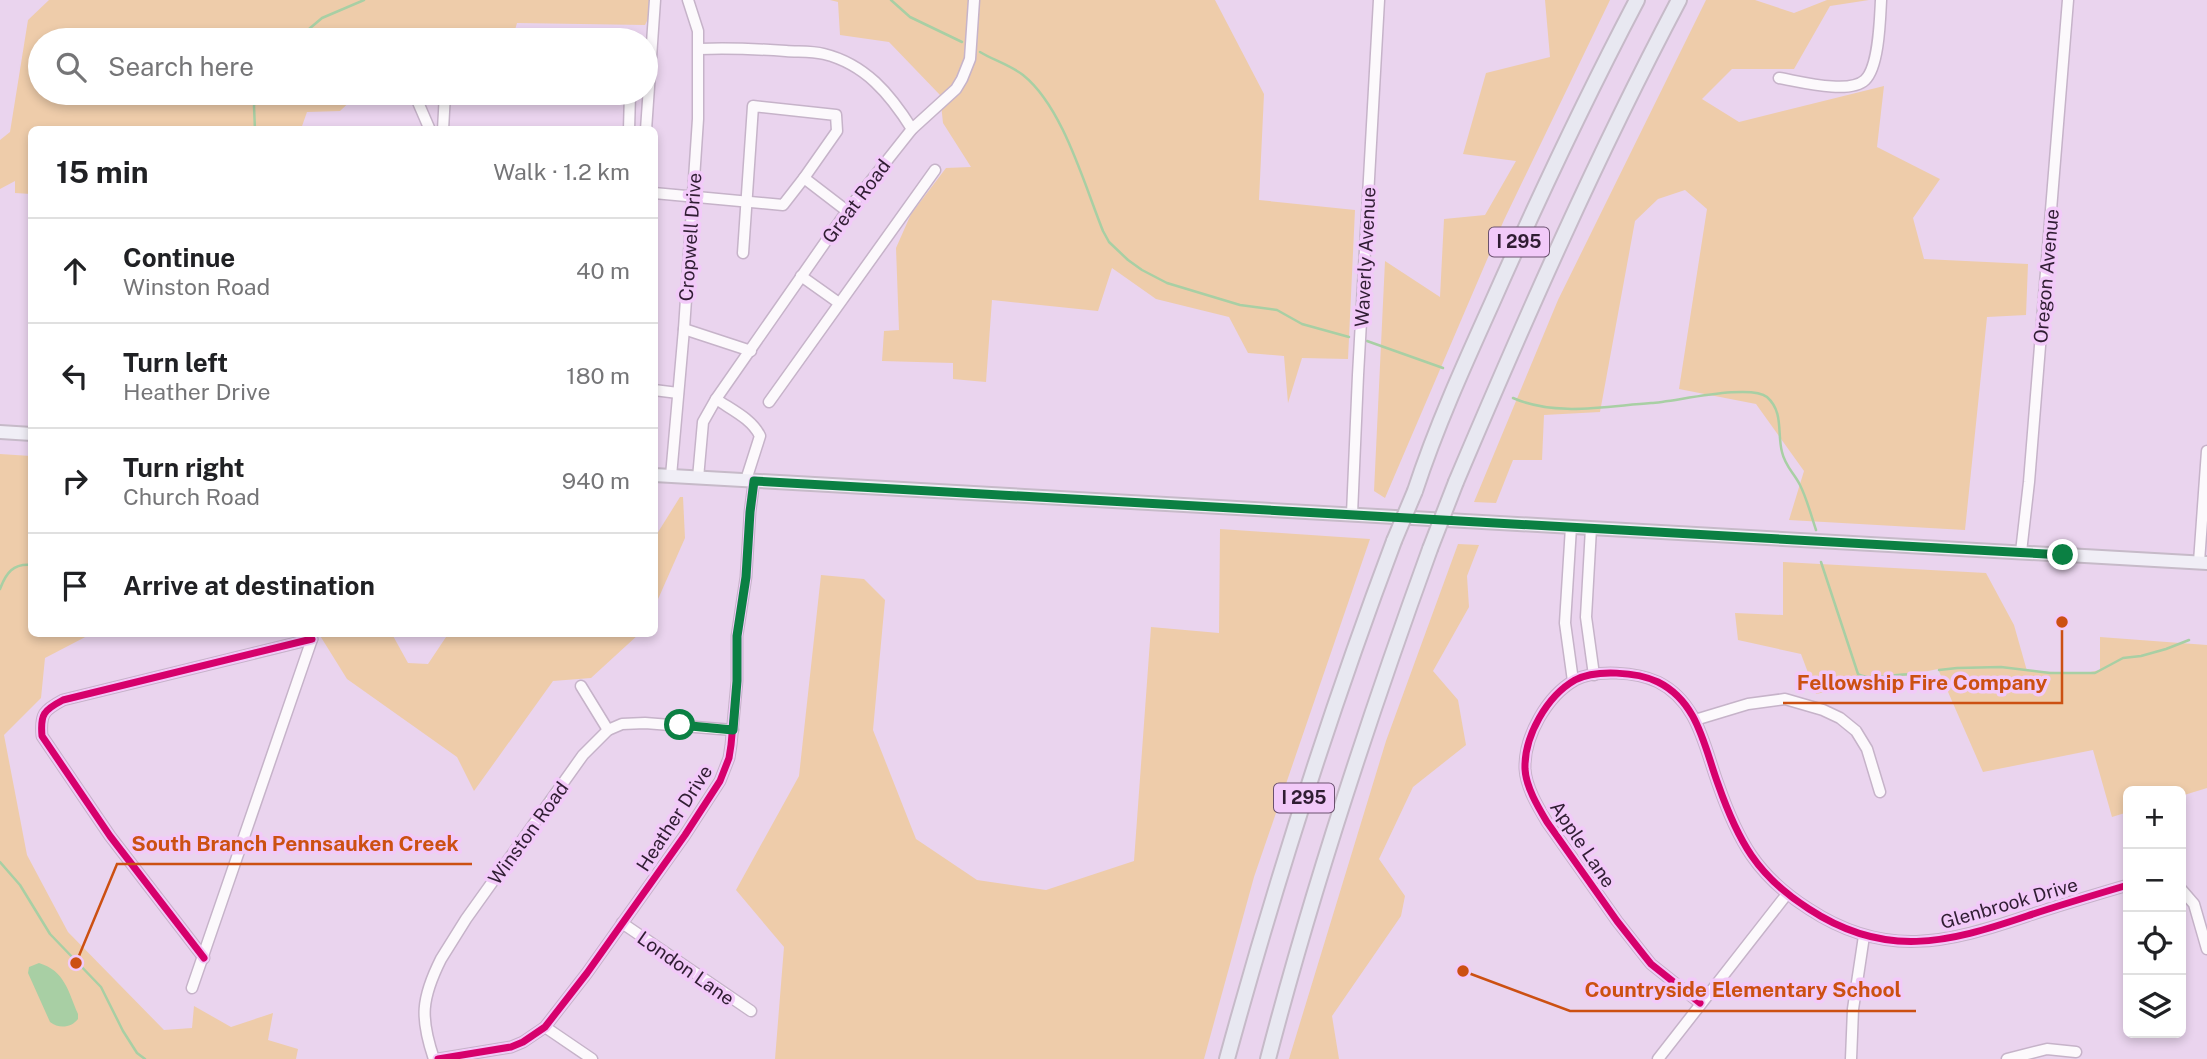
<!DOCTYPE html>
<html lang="en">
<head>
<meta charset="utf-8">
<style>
  :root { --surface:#fff; --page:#f6f6f6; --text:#202124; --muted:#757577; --line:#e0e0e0 }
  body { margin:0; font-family:"Public Sans",sans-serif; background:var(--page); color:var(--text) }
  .controls { position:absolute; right:21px; bottom:21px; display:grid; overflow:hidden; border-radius:10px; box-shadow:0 4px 10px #0003 }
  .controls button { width:63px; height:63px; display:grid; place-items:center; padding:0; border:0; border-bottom:2px solid var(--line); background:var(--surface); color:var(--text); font:35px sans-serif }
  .stop { position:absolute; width:21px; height:21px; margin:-16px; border:5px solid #0b8043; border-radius:50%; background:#fff }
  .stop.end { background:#0b8043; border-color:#fff; box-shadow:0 2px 7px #0008 }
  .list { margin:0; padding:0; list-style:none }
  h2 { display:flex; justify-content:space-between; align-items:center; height:91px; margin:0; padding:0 28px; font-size:30px }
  h2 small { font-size:23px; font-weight:400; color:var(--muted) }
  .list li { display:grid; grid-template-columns:46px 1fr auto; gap:21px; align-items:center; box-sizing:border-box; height:105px; padding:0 28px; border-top:2px solid var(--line) }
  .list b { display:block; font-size:26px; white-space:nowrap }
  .list p { margin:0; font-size:23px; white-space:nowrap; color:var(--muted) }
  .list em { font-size:23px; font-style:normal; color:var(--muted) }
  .icon { flex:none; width:38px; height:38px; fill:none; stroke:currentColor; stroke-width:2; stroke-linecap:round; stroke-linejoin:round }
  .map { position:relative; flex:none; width:2207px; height:1059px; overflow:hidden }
  .search { position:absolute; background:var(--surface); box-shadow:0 4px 10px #0003; left:28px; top:28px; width:630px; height:77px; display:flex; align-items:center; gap:18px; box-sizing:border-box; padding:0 24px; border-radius:38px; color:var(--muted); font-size:26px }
  .panel { position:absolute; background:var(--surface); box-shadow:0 4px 10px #0003; left:28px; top:126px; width:630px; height:511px; border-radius:10px }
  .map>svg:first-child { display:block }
</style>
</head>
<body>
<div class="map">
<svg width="2207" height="1059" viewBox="0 0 2207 1059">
  <rect width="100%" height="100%" fill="#ead4ee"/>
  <g fill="#eca">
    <polygon points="49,0 657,0 645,25 517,23 512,40 40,40 40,93 359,93 340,111 307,112 301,129 32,130 31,194 15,193 15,181 0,189 0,140 10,132 28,20"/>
    <polygon points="830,0 1215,0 1264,94 1259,200 1355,210 1348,359 1302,358 1288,403 1284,356 1248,353 1229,317 1156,299 1112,268 1098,311 992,300 986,382 953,379 953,363 882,361 884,331 899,330 896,248 911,214 946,168 971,167 943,123 940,95 889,42 840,35 838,2"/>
    <polygon points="1545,0 1610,0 1504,220 1385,498 1374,491 1385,261 1440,297 1444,219 1485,215 1516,161 1463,154 1486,73 1550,57"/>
    <polygon points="1706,0 1755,0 1794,13 1827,0 1869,0 1830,6 1794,69 1732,69 1702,99 1739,122 1884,86 1877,147 1940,179 1913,218 1924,259 2028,264 2026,315 1987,317 1965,530 1789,520 1804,471 1756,404 1679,389 1707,209 1685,190 1658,199 1635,221 1600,412 1544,415 1542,460 1513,460 1496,503 1474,502 1558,300"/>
    <polygon points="0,454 31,456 32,634 91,634 45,658 41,698 4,735 27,855 68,932 164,1030 192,1028 194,1006 231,1027 273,1013 268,1040 298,1049 296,1059 0,1059"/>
    <polygon points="680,497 683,497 685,538 655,606 655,537"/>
    <polygon points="1220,529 1370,539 1254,877 1204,1059 775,1059 784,947 736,890 799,776 821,575 864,579 885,600 873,730 916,839 977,880 1046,890 1134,861 1151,627 1219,633"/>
    <polygon points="1458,544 1479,545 1467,576 1469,607 1433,671 1458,700 1466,745 1413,787 1379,859 1405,896 1401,916 1332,1016 1339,1059 1289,1059 1386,741"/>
    <polygon points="1783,562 1986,573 2014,625 2027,671 2086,673 2100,670 2100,637 2207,645 2207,788 2181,796 2181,791 2128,791 2128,812 2112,817 2093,750 1983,772 1938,669 1816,694 1801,654 1738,640 1735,613 1783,615"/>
    <polygon points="319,634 392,634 408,663 428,664 448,634 639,634 591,678 553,681 474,791 457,757 347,679"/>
  </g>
  <path fill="#a8cfa4" d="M39,963C65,971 68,991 78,1014V1019C71,1028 59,1029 50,1022L28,973L29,967Z"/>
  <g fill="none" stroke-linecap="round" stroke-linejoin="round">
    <g stroke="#a8cfa4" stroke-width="2.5">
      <polyline points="891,0 910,17 962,42"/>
      <polyline points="296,40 322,18 364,0"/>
      <path d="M980,52C993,60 1010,65 1023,75C1063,107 1084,184 1103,231L1109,242L1128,260L1142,270L1167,283L1240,305L1277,310L1302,324L1349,337"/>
      <polyline points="255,130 254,106 257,93"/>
      <polyline points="1367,341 1443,368"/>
      <path d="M1513,398C1556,417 1607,406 1651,403C1674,402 1750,383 1767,397C1784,412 1777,434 1782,452C1785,466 1794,473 1800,485C1807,499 1811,515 1816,530"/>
      <path d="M1821,562L1858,674C1873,682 1902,671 1921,675"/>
      <path d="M0,589C6,573 13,563 32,565"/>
      <polyline points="1939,670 1957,668 2001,667 2050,673 2095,673 2123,658 2141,656 2166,649 2189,640"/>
      <polyline points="0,862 20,885 50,934 101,987 123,1031 137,1053 145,1059"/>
    </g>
    <defs>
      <g id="minor">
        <path d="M699,49C728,48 757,49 786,51C798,52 811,51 824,54C865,64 890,94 912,129"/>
        <path d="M1779,78C1798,81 1849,95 1865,80C1879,67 1880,19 1881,0"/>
        <polyline points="414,93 430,130"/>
        <polyline points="443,130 445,93"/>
        <polyline points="629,130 630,93"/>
        <polyline points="646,130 655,0"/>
        <polyline points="654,193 783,205 804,178 847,211"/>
        <polyline points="743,253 753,106 836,115 837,131 804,178"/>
        <polyline points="801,276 839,303"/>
        <polyline points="684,329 751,351"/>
        <polyline points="654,390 678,393"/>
        <path d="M716,399C732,410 752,419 760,436L746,480"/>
        <polyline points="769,402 935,170"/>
        <polyline points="671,476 684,329 698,119 698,31 688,0"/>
        <polyline points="698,478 703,422 716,399 847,211 912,129 956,89 962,79 970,59 974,0"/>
        <polyline points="1352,514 1358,375 1379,0"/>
        <polyline points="1571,527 1565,623 1573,681"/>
        <polyline points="1591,528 1586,617 1594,675"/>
        <polyline points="2021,552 2029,482 2068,0"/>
        <polyline points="2199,562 2207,451"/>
        <polyline points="581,686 608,730"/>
        <polyline points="1695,720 1748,704 1785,699 1823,710 1840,718 1856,731 1867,749 1880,792"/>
        <polyline points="2181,889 2194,904 2207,949"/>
        <polyline points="622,923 751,1011"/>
        <path d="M204,958L110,836L42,736C40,714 44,710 63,700L312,639"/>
        <polyline points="192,988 312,639"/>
        <path d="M1700,1003L1651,964L1643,954L1617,921L1547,822C1538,807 1526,787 1525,769C1524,736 1547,696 1575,680C1596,669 1637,672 1658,682C1698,702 1704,746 1718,784C1738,841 1757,876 1809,909C1885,959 1947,943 2027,916C2060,905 2094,895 2128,885"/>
        <polyline points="545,1027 592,1059"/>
        <path d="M434,1059C420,1018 421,999 441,959L466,919L583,755L608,730L622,724L645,723L733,730"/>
        <polyline points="438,1059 511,1047 523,1042 545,1027 587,973 685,835 720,781 729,758 731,745 737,681 737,636 746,577 750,512 754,481"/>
        <polyline points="1658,1059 1787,894"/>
        <polyline points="1851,1059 1853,1009 1864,936"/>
        <polyline points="2007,1059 2047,1049 2076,1052"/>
      </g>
      <g id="major">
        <polyline points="0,432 32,434"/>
        <polyline points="654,475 2207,563"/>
      </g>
      <g id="highway">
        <path d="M1456,482C1525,319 1596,157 1679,0"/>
        <path d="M1415,491C1436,427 1464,365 1492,303C1537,201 1585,99 1637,0"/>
        <path d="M1227,1059C1275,884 1330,711 1394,541"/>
        <path d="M1268,1059C1313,886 1369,717 1430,549"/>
      </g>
    </defs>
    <use href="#minor" stroke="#c6b3c9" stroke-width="13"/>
    <use href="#major" stroke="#c6bac8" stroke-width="16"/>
    <use href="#highway" stroke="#c6bac8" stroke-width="18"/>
    <use href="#minor" stroke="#fcf9fc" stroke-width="10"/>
    <use href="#major" stroke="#f0eef6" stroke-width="12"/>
    <use href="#highway" stroke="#e8e8f1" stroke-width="14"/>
    <defs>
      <g id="highway-bridge">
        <polyline points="1394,541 1415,491"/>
        <polyline points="1430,549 1456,482"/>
      </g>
    </defs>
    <use href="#highway-bridge" stroke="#c6bac8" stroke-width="18" stroke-linecap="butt"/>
    <use href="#highway-bridge" stroke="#e8e8f1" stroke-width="14"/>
    <defs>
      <g id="cycleway">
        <path d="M204,958L110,836L42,736C40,714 44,710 63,700L312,639"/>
        <path d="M1700,1003L1651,964L1643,954L1617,921L1547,822C1538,807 1526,787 1525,769C1524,736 1547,696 1575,680C1596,669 1637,672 1658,682C1698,702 1704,746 1718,784C1738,841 1757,876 1809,909C1885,959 1947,943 2027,916C2060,905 2094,895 2128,885"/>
        <polyline points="438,1059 511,1047 523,1042 545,1027 587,973 685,835 720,781 729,758 731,745 737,681 737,636 746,577 750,512 754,481"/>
      </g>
    </defs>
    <use href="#cycleway" stroke="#f2caf9" stroke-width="11"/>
    <use href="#cycleway" stroke="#d6006c" stroke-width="7"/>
  </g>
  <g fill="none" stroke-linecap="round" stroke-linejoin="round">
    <polyline stroke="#0b8043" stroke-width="9" points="680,725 733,730 737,681 737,636 746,577 750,512 754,481 2063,555"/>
  </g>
  <g text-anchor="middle" stroke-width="7" stroke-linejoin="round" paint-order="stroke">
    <g fill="#f2caf9" stroke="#6a516e" stroke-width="2">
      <rect x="1489" y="227.5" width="60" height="29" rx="5"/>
      <rect x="1274" y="783.5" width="60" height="29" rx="5"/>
    </g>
    <g font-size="18" font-weight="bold" fill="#301d33">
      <text x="1519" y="248">I 295</text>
      <text x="1304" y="804">I 295</text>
    </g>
    <g font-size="19" fill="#301d33" stroke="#f2caf9">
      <text transform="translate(856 201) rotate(-53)" y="7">Great Road</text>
      <text transform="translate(690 237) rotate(-86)" y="7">Cropwell Drive</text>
      <text transform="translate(1365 257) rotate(-87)" y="7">Waverly Avenue</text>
      <text transform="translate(2046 276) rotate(-85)" y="7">Oregon Avenue</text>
      <text transform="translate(674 818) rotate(-57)" y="7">Heather Drive</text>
      <text transform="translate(528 833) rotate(-54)" y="7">Winston Road</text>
      <text transform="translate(1583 844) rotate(56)" y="7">Apple Lane</text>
      <text transform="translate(2009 903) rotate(-16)" y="7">Glenbrook Drive</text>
      <text transform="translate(686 968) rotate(35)" y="7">London Lane</text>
    </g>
  </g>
  <path fill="none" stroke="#cc5012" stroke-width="2.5" d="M2062 622L2062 703H1783M76 963L117 864H472M1463 971L1570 1011H1916"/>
  <g fill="#cc5012" stroke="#f2caf9" stroke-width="2.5">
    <circle cx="2062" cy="622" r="7"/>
    <circle cx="76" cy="963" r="7"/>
    <circle cx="1463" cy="971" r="7"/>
  </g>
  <g font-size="21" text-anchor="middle" font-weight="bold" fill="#cc5012" stroke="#f2caf9" stroke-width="7" stroke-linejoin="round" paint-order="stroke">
    <text x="1922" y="690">Fellowship Fire Company</text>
    <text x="295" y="851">South Branch Pennsauken Creek</text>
    <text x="1743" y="997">Countryside Elementary School</text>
  </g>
</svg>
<div class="controls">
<button>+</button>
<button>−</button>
<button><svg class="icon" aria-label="locate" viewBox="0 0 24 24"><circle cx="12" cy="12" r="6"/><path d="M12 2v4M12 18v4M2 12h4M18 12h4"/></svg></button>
<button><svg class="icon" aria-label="layers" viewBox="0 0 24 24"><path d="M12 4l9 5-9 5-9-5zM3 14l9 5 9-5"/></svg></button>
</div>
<div class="stop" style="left:680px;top:725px"></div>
<div class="stop end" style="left:2063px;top:555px"></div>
<div class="search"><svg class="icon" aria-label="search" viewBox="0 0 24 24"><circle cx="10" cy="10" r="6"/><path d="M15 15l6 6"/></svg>Search here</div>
<section class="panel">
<h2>15 min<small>Walk · 1.2 km</small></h2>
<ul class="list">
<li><svg class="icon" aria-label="ahead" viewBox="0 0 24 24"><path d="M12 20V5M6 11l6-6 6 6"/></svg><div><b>Continue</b><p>Winston Road</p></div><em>40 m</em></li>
<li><svg class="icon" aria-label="left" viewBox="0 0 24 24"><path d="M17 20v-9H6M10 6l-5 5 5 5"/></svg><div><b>Turn left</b><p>Heather Drive</p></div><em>180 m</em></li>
<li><svg class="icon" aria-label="right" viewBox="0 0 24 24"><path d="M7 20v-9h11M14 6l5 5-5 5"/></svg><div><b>Turn right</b><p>Church Road</p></div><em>940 m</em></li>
<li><svg class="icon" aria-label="arrive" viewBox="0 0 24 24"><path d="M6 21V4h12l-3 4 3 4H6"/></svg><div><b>Arrive at destination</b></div></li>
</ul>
</section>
</div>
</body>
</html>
